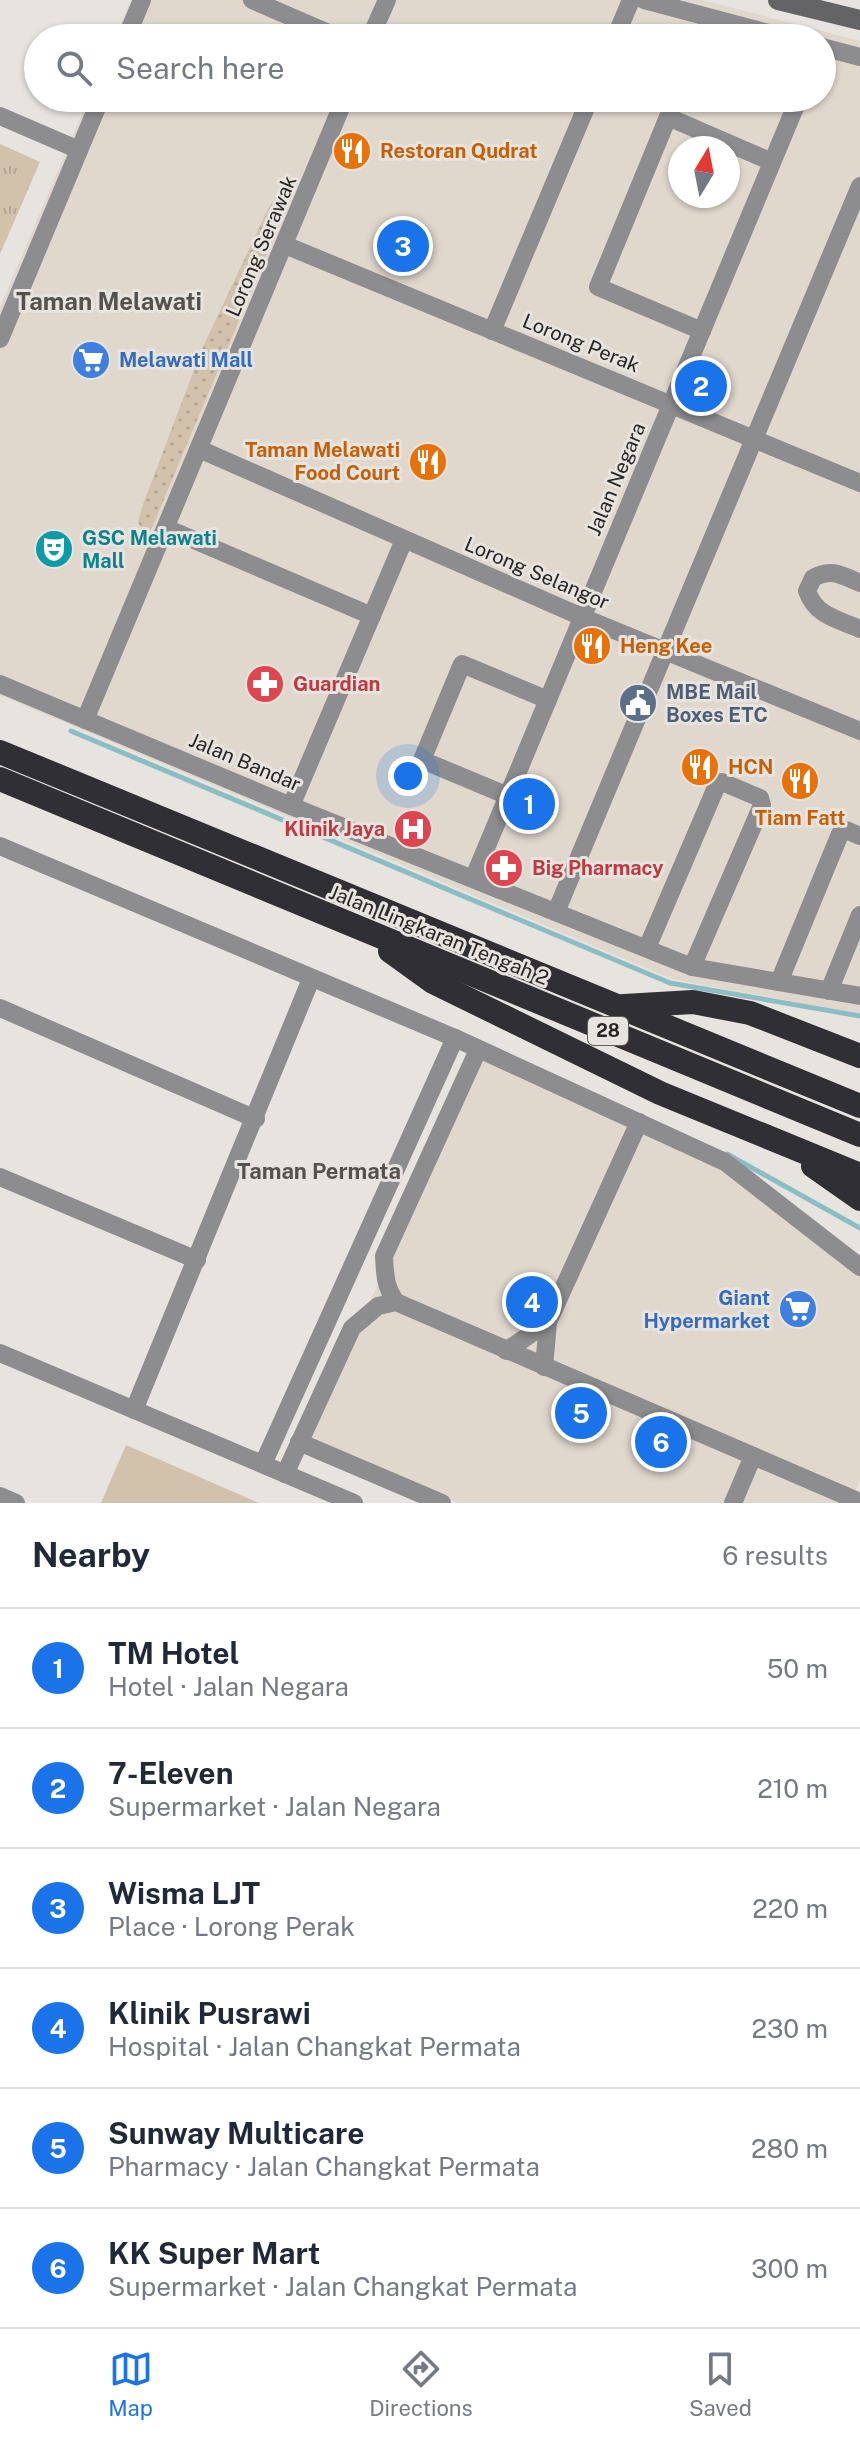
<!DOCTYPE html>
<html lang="en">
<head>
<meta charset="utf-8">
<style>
  :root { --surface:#fff; --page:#f6f6f7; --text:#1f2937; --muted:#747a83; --line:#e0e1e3; --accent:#1a73e8 }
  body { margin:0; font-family:"Public Sans",sans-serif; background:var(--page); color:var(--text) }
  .compass { position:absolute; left:668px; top:136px; width:72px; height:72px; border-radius:50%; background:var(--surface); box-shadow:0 2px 6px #0004; rotate:10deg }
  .you { position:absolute; left:408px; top:776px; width:28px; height:28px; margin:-20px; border:6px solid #fff; border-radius:50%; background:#1a73e8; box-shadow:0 0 0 12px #1a73e833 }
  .badge { display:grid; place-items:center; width:52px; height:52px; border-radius:50%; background:var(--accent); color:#fff; font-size:26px; font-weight:700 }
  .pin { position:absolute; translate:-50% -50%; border:4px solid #fff; box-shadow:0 2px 8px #0006 }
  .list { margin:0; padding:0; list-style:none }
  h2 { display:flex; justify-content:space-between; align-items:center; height:104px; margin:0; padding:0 32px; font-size:34px }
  h2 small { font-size:26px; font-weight:400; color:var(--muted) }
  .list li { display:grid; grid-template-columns:52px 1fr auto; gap:24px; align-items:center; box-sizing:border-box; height:120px; padding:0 32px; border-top:2px solid var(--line) }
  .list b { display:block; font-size:30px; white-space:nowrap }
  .list p { margin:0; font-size:26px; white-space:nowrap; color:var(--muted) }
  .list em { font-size:26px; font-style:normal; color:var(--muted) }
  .icon { flex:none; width:44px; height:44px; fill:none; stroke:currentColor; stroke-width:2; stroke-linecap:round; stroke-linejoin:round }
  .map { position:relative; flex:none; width:860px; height:1503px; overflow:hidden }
  .search { position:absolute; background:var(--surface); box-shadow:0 2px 6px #0004; left:24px; right:24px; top:24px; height:88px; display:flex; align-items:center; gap:20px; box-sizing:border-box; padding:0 28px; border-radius:44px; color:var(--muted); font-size:30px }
  .sheet { height:824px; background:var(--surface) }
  nav { display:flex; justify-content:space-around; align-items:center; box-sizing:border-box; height:112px; border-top:2px solid var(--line); background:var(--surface); font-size:22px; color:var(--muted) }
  nav a { display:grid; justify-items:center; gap:4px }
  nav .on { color:var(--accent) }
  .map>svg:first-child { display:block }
</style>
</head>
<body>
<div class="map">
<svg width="860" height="1503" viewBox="0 0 860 1503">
  <defs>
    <pattern id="grass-dots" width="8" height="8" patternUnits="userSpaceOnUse" patternTransform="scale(2)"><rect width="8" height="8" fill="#d2c2ab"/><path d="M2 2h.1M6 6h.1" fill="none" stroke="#b4a793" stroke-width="1.8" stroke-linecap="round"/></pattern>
    <pattern id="park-tufts" width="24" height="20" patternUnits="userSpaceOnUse" patternTransform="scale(2)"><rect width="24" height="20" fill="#d2c2ab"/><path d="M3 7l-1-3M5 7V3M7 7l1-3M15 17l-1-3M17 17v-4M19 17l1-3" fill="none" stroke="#b4a793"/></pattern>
  </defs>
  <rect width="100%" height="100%" fill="#e7e3de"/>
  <g fill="#e0d7cd" fill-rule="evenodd">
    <path d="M131,0H702L860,41V1014L672,979L0,695V307L89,98H822V38H114ZM680,148H728V196H680Z"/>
    <polygon points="480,1058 723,1168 850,1265 860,1276 860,1480 851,1503 458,1503 308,1439"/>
  </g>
  <polygon fill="url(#grass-dots)" points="282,189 293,192 151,530 145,532 138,523 142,507 202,349 269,207"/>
  <polygon fill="url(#park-tufts)" points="0,144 40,162 0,254"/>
  <polygon fill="#d2c2ab" points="126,1445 259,1503 101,1503"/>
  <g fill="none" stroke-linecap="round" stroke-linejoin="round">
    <g stroke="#8abdc4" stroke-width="5">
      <polyline points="71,731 670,983 860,1016"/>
      <polyline points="727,1154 860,1228"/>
    </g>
    <g stroke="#8d8d8f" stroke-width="18">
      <polyline points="252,0 340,38"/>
      <polyline points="644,0 787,38"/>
      <polyline points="126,38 142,0"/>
      <polyline points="370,38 387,0"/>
      <polyline points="615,38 631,0"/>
      <polyline points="822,47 860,57"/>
      <polyline points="0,116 79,150"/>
      <polyline points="285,245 860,483"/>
      <polyline points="492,331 590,98"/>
      <polyline points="702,331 598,287 668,117 772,162"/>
      <polyline points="0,339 101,98"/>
      <polyline points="199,449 582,617 860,731"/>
      <polyline points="166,528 372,616"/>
      <path d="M860,583C841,575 833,568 813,578L807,591C816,616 837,619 860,629"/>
      <polyline points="0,684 291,806 692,967 860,996"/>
      <polyline points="85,720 345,98"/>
      <polyline points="508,796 422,760 462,664 548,700"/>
      <polyline points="291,806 404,540"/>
      <polyline points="0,846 455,1038 725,1162 860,1267"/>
      <polyline points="474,877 799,98"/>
      <polyline points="556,912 860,186"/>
      <polyline points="647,948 717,785 722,782 760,798 762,805 692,967"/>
      <polyline points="779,982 840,834 846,830 860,836"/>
      <polyline points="829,991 860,915"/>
      <polyline points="0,1008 256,1119"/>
      <polyline points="0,1177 197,1260"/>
      <path d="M396,1302C385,1287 385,1274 384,1256L478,1050"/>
      <polyline points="506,1351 548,1322"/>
      <polyline points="0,1353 354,1503"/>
      <polyline points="544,1367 548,1322 639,1122"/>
      <polyline points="134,1410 311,979"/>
      <polyline points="299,1442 442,1503"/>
      <polyline points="263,1464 455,1038"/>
      <polyline points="285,1474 352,1328 378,1306 396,1302 860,1502"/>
      <polyline points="0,1496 16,1503"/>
      <polyline points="733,1503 753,1456"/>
    </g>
    <polyline stroke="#646467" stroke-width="20" points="778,0 860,20"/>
    <g stroke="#302f33" stroke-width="24">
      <polyline points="0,752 860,1106"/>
      <polyline points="0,779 860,1135"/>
      <polyline points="390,951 433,982 660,1093 860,1175"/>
      <polyline points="624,1006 693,1002 750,1013 860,1056"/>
      <polyline points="813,1166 860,1199"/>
    </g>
  </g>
  <defs>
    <symbol id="restaurant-disc" viewBox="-11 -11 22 22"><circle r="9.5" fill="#e8710a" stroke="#e7e3de"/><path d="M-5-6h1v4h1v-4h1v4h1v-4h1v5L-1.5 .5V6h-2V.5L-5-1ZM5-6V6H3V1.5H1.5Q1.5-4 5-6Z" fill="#fff"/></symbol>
    <symbol id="supermarket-disc" viewBox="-11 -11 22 22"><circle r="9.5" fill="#3f7fe0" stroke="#e7e3de"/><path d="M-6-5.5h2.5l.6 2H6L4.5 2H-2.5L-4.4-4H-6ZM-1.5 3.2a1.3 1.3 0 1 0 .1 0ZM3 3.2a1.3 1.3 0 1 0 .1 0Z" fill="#fff"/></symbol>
    <symbol id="theatre-disc" viewBox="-11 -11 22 22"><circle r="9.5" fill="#0f9aa8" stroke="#e7e3de"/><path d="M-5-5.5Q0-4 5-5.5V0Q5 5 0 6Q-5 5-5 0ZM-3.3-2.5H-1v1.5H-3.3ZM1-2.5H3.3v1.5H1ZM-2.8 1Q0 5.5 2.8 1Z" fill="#fff"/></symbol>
    <symbol id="pharmacy-disc" viewBox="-11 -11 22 22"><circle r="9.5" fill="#e0444e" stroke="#e7e3de"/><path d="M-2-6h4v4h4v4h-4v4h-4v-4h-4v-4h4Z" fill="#fff"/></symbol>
    <symbol id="civic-disc" viewBox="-11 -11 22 22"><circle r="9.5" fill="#5c6f8a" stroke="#e7e3de"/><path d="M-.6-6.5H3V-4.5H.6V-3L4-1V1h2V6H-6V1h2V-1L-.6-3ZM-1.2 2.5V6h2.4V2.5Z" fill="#fff"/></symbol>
    <symbol id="hospital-disc" viewBox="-11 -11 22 22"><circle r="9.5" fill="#e0444e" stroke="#e7e3de"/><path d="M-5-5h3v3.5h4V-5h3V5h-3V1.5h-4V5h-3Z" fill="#fff"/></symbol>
  </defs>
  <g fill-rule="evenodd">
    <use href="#restaurant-disc" x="330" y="129" width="44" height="44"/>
    <use href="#supermarket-disc" x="69" y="338" width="44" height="44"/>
    <use href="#restaurant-disc" x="406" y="440" width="44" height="44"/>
    <use href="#theatre-disc" x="32" y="527" width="44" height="44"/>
    <use href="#restaurant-disc" x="570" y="624" width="44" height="44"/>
    <use href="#pharmacy-disc" x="243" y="662" width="44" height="44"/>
    <use href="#civic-disc" x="616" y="681" width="44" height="44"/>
    <use href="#restaurant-disc" x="678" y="745" width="44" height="44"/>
    <use href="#restaurant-disc" x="778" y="759" width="44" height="44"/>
    <use href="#hospital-disc" x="391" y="807" width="44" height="44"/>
    <use href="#pharmacy-disc" x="482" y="846" width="44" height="44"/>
    <use href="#supermarket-disc" x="776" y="1287" width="44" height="44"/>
  </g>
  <g text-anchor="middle" stroke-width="6" stroke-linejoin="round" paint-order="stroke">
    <rect fill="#e7e3de" stroke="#615f5c" stroke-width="2" x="588" y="1017" width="40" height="28" rx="6"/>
    <g font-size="18" font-weight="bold" fill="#272624">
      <text x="608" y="1037">28</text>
    </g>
    <g font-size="20" font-weight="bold" fill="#c56008" stroke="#e7e3de" text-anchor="start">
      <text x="380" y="158">Restoran Qudrat</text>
      <text x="400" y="457" text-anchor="end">Taman Melawati<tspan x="400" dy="23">Food Court</tspan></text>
      <text x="620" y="653">Heng Kee</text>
      <text x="728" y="774">HCN</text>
      <text x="800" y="825" text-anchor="middle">Tiam Fatt</text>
    </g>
    <g font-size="20" fill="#272624" stroke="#e7e3de">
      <text transform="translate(261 246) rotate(-67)" y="7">Lorong Serawak</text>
      <text transform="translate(581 343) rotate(22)" y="7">Lorong Perak</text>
      <text transform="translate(616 479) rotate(-67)" y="7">Jalan Negara</text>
      <text transform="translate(537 573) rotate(23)" y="7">Lorong Selangor</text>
      <text transform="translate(245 762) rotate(23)" y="7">Jalan Bandar</text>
      <text transform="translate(439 935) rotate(22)" y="7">Jalan Lingkaran Tengah 2</text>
    </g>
    <g font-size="20" font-weight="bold" fill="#366cbe" stroke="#e7e3de" text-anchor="start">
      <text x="119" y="367">Melawati Mall</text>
      <text x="770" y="1305" text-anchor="end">Giant<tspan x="770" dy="23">Hypermarket</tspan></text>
    </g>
    <g font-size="20" font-weight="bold" fill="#0d838f" stroke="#e7e3de" text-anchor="start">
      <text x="82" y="545">GSC Melawati<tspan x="82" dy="23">Mall</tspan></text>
    </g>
    <g font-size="20" font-weight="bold" fill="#be3a42" stroke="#e7e3de" text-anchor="start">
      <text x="293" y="691">Guardian</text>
      <text x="385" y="836" text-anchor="end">Klinik Jaya</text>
      <text x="532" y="875">Big Pharmacy</text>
    </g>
    <g font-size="20" font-weight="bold" fill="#4e5e75" stroke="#e7e3de" text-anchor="start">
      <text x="666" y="699">MBE Mail<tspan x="666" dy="23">Boxes ETC</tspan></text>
    </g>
    <g font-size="22" font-weight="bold" fill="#55524e" stroke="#e7e3de">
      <text x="319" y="1179">Taman Permata</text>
    </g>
    <g font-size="24" font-weight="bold" fill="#55524e" stroke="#e7e3de">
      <text x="109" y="310">Taman Melawati</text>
    </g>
  </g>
</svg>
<svg class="compass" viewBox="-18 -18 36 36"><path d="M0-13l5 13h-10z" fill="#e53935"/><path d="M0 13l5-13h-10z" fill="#747a83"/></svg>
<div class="you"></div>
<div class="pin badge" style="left:529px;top:804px">1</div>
<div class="pin badge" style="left:701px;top:386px">2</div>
<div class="pin badge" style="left:403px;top:246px">3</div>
<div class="pin badge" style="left:532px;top:1302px">4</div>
<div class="pin badge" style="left:581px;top:1413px">5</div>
<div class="pin badge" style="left:661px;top:1442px">6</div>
<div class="search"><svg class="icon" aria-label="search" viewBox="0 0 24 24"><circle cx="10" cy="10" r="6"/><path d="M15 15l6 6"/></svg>Search here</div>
</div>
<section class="sheet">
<h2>Nearby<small>6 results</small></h2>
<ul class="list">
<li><span class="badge">1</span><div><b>TM Hotel</b><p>Hotel · Jalan Negara</p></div><em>50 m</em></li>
<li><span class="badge">2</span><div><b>7-Eleven</b><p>Supermarket · Jalan Negara</p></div><em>210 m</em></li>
<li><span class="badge">3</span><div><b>Wisma LJT</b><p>Place · Lorong Perak</p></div><em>220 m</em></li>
<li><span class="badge">4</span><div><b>Klinik Pusrawi</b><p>Hospital · Jalan Changkat Permata</p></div><em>230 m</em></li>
<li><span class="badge">5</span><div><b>Sunway Multicare</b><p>Pharmacy · Jalan Changkat Permata</p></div><em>280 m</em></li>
<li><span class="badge">6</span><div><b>KK Super Mart</b><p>Supermarket · Jalan Changkat Permata</p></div><em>300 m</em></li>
</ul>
</section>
<nav>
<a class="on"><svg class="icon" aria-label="map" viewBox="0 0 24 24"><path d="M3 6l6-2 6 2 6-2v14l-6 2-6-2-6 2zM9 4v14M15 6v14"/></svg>Map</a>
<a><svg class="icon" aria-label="directions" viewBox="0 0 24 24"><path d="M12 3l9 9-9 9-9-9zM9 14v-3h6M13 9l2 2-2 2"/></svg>Directions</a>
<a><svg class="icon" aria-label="saved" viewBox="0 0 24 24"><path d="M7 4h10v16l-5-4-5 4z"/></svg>Saved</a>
</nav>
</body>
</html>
